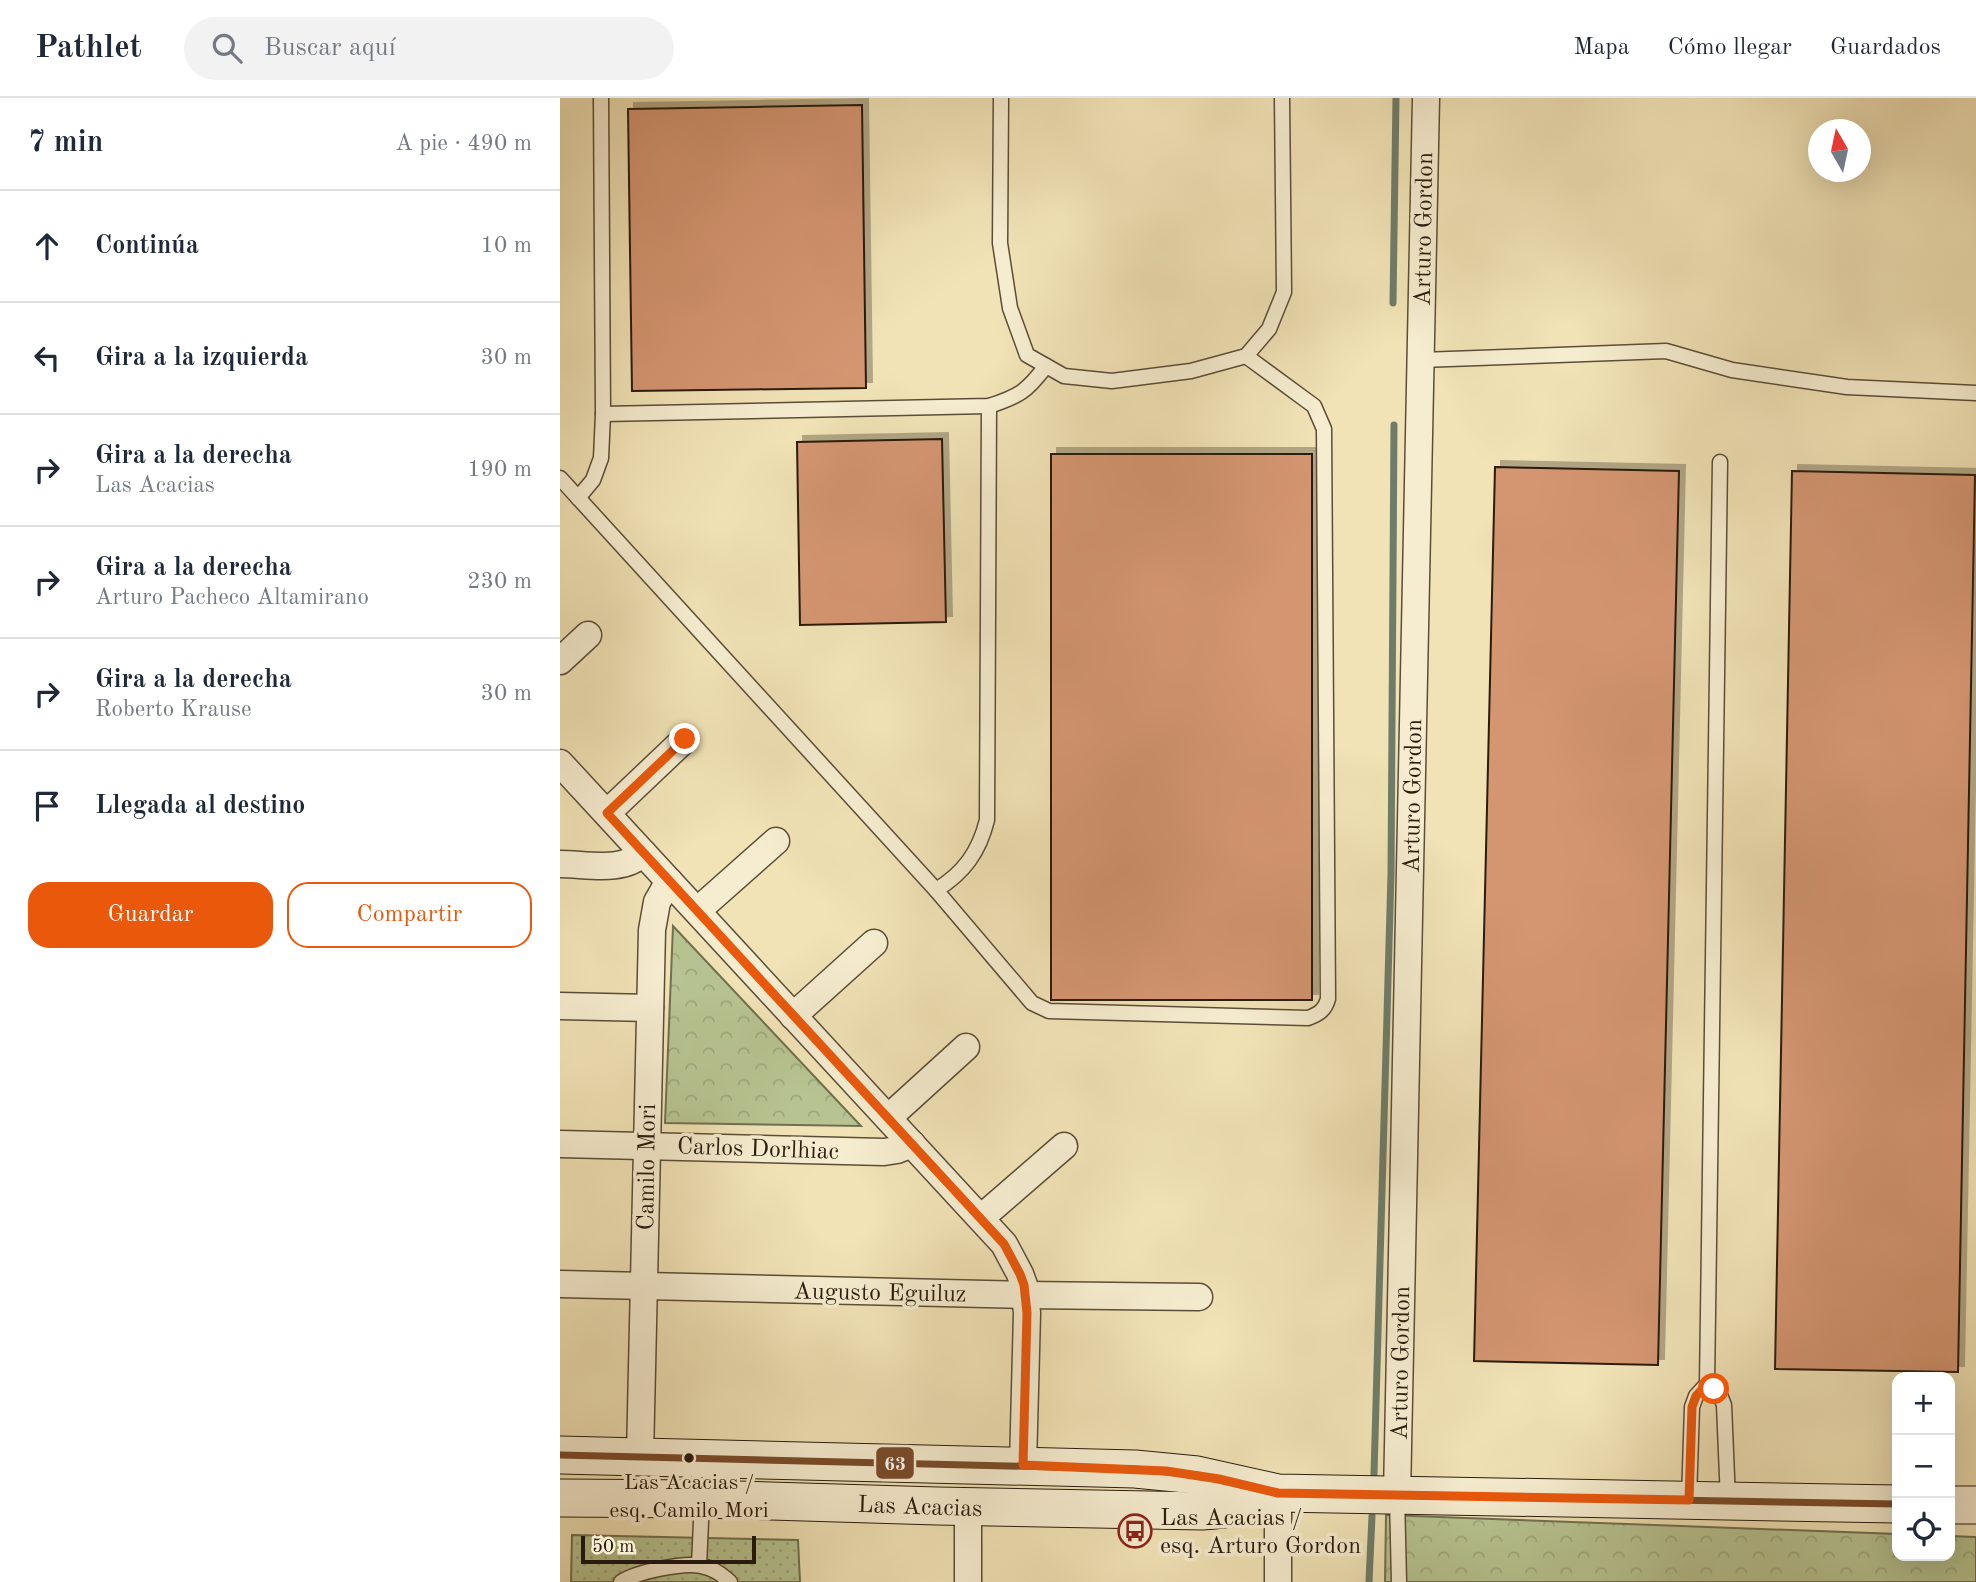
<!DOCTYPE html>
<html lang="es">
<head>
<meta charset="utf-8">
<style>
  :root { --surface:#fff; --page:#f2f2f3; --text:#1f2937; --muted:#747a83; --line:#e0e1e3; --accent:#ea580c }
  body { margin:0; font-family:"Old Standard TT",serif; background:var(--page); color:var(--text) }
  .controls { position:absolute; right:21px; bottom:21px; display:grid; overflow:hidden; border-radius:14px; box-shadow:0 7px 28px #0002 }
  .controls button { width:63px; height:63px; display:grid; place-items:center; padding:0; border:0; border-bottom:2px solid var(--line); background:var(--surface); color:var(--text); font:35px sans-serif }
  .compass { position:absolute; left:1248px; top:21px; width:63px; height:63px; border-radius:50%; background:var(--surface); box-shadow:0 7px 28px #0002; rotate:351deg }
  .scale { position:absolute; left:21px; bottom:18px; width:175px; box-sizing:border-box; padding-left:7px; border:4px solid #2a1b0e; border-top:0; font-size:19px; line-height:24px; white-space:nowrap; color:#2a1b0e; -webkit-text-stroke:5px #f6edd0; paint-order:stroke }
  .stop { position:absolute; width:21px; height:21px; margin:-16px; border:5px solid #ea580c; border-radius:50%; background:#fff }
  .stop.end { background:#ea580c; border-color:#fff; box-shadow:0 2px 7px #0008 }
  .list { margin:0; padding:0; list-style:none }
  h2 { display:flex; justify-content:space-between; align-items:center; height:91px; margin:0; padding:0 28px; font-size:30px }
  h2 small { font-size:23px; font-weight:400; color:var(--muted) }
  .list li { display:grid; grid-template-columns:46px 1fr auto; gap:21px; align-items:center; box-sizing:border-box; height:112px; padding:0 28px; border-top:2px solid var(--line) }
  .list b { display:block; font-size:26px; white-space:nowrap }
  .list p { margin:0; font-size:23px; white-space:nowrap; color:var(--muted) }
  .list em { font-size:23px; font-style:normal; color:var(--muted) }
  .actions { display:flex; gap:14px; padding:21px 28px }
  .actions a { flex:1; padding:16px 0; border:2px solid var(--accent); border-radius:21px; text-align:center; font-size:24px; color:var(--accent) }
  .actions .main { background:var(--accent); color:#fff }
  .icon { flex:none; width:38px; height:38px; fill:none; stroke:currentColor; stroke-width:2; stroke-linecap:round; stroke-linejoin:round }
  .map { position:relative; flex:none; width:1416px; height:1484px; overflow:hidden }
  header { display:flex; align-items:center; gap:42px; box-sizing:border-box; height:98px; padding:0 35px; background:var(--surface); border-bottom:2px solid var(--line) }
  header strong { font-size:33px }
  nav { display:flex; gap:38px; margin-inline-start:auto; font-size:24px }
  .search { width:490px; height:63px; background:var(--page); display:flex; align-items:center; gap:18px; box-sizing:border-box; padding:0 24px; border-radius:38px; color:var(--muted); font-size:26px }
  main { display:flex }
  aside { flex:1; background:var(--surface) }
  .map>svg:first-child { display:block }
</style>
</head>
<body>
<header>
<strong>Pathlet</strong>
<div class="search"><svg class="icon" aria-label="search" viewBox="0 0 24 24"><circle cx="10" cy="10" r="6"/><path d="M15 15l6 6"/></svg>Buscar aquí</div>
<nav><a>Mapa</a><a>Cómo llegar</a><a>Guardados</a></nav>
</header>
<main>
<aside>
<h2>7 min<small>A pie · 490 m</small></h2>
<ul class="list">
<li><svg class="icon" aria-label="ahead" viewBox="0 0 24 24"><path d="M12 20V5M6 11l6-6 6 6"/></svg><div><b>Continúa</b></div><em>10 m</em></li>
<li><svg class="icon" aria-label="left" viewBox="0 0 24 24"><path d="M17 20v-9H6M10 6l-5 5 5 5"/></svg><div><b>Gira a la izquierda</b></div><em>30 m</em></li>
<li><svg class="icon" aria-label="right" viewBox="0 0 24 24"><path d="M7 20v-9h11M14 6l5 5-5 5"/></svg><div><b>Gira a la derecha</b><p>Las Acacias</p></div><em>190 m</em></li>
<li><svg class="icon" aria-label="right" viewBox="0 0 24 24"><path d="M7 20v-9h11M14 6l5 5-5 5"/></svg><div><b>Gira a la derecha</b><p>Arturo Pacheco Altamirano</p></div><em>230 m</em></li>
<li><svg class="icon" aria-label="right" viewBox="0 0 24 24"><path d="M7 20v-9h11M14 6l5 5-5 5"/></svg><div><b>Gira a la derecha</b><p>Roberto Krause</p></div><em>30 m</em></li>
<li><svg class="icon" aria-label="arrive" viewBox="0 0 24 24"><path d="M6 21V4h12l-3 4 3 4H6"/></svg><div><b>Llegada al destino</b></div></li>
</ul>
<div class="actions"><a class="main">Guardar</a><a>Compartir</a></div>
</aside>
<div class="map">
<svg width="1416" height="1484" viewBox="0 0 1416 1484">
  <defs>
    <pattern id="grass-dots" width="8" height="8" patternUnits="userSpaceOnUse" patternTransform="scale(1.75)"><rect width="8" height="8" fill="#b7c491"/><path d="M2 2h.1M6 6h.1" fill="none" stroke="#9ea87c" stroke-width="1.8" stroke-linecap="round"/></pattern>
    <pattern id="forest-crowns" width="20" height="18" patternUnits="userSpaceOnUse" patternTransform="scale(1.75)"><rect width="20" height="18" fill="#b7c491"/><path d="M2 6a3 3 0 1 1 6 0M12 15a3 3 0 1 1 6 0" fill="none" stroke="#9ea87c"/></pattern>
    <filter id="shadow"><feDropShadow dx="6" dy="-6" stdDeviation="0" flood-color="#0004"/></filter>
  </defs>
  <rect width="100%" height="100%" fill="#f1e3b6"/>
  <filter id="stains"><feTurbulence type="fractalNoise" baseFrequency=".00286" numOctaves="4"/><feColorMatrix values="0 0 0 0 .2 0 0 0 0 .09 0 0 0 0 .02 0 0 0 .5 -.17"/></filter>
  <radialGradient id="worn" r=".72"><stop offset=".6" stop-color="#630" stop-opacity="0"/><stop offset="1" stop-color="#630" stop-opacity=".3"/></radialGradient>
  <polygon fill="url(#grass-dots)" stroke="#707050" stroke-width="2" points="12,1437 238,1442 240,1484 11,1484"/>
  <g fill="url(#forest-crowns)" stroke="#707050" stroke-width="2">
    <polygon points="113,828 301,1028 105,1025"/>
    <polygon points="826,1417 1337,1436 1337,1458 1390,1458 1390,1438 1416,1439 1416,1484 825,1484"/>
  </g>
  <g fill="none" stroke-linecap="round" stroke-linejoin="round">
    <g stroke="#6e7d6a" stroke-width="7">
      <polyline points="833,205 836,0"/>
      <polyline points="814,1376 831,776 834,327"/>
      <polyline points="809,1484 812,1418"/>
    </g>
  </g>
  <g fill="#d49671" stroke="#2a1b0e" stroke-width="2" filter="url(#shadow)">
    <polygon points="302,7 306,290 72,293 68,11"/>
    <polygon points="382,341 386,524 240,527 237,344"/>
    <rect x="491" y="356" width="261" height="546"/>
    <polygon points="935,369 1119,373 1098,1267 914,1263"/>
    <polygon points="1232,373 1415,377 1398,1274 1215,1271"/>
  </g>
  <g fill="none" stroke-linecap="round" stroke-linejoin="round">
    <defs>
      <g id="service">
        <polyline points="441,0 440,145 450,210 467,257 504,278 552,283 631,273 686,258 709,231 724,194 722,0"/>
        <polyline points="861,262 1106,253 1172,272 1287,289 1416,295"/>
        <path d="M43,316L429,308C460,298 467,293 486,268"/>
        <path d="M0,380L376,792L472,905L489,913L748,920C759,916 765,912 768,901L764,331L754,308L686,258"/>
        <polyline points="18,400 33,382 41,360 43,316 41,0"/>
        <path d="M376,792C404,775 419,754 427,722L429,308"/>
        <polyline points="1147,1286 1160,1297 1164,1307 1168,1402"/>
        <polyline points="837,1398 839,1484"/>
        <polyline points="1129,1401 1132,1309 1136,1298 1147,1286 1160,364"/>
        <polyline points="139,1467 142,1402"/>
        <path d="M61,1484C76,1474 124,1464 141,1468C153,1470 161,1476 170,1484"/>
      </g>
      <g id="minor">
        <polyline points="0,563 28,537"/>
        <polyline points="0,665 444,1146 460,1176 464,1187 467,1215 463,1367"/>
        <polyline points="47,715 125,641"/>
        <path d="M0,766C27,766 63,775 83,755"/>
        <polyline points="137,813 216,743"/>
        <polyline points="0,908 90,910"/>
        <polyline points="233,918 314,845"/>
        <polyline points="328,1020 406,949"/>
        <polyline points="0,1046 324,1054 337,1052 352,1046"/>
        <polyline points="421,1120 504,1048"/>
        <polyline points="0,1186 465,1197 639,1199"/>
        <polyline points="80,1358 92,832 97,804 109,783"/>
        <polyline points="837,1397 866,0"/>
        <polyline points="408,1484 408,1409"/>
        <polyline points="718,1484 718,1395"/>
      </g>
      <g id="secondary">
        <polyline points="0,1357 575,1371 637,1377 718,1395 1337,1406"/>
        <path d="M0,1400L142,1401L377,1408L642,1413C669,1412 692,1406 717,1396"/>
        <polyline points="1390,1407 1416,1407"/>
      </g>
    </defs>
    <use href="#service" stroke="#5c4d38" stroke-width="17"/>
    <use href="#minor" stroke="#5c4d38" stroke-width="29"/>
    <use href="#secondary" stroke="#2a1b0e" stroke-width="39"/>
    <use href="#service" stroke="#f6edd0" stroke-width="14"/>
    <use href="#minor" stroke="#f6edd0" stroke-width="26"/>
    <use href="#secondary" stroke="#f6edd0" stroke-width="37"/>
    <defs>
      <polyline id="bus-1" points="0,1357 575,1371 637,1377 718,1395 1337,1406"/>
    </defs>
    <use href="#bus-1" stroke="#f6edd0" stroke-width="12"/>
    <use href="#bus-1" stroke="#7a4b2a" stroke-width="7"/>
  </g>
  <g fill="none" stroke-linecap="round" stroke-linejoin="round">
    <polyline stroke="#ea580c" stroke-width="9" points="125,641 47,715 444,1146 460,1176 464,1187 467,1215 463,1367 606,1373 659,1381 718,1395 1129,1402 1132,1309 1136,1298 1147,1286 1154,1291"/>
  </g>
  <defs>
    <symbol id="bus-ring" viewBox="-11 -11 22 22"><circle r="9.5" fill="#f6edd0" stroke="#8f2418" stroke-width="1.5"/><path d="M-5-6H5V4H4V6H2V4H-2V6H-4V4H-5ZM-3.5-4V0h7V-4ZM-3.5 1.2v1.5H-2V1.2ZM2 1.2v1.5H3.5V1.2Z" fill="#8f2418"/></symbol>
  </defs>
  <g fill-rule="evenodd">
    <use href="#bus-ring" x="556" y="1414" width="38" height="38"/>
  </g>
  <circle fill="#2a1b0e" stroke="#f6edd0" stroke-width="2.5" cx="129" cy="1360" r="6"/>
  <g text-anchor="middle" stroke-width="7" stroke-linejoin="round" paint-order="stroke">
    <g font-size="22" fill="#2a1b0e" stroke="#f6edd0">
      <text x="129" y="1391">Las Acacias /<tspan x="129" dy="28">esq. Camilo Mori</tspan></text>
    </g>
    <g font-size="24" fill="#2a1b0e" stroke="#f6edd0">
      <text transform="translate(863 131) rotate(-89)" y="8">Arturo Gordon</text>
      <text transform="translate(852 698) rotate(-89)" y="8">Arturo Gordon</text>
      <text transform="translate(198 1050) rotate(2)" y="8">Carlos Dorlhiac</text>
      <text transform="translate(86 1069) rotate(-89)" y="8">Camilo Mori</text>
      <text transform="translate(320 1194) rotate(1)" y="8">Augusto Eguiluz</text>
      <text transform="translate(840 1265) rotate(-89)" y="8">Arturo Gordon</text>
      <text transform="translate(360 1408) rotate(2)" y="8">Las Acacias</text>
    </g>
    <g font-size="24" fill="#2a1b0e" stroke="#f6edd0" text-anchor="start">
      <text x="600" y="1427">Las Acacias /<tspan x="600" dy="28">esq. Arturo Gordon</tspan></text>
    </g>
  </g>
  <rect stroke="#f6edd0" stroke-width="2.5" x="315" y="1348" width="40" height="34" rx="7" fill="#7a4b2a"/>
  <g font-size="19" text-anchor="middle" font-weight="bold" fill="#fff">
    <text x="335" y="1372">63</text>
  </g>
  <rect width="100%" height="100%" filter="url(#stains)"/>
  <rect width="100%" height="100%" fill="url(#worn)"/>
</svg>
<div class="controls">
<button>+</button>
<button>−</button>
<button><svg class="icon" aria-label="locate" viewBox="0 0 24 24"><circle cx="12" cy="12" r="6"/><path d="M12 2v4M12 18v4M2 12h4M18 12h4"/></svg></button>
</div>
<svg class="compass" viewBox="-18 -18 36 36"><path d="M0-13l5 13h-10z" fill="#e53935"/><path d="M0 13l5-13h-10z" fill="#747a83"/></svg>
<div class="scale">50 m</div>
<div class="stop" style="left:1154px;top:1291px"></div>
<div class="stop end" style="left:125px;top:641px"></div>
</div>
</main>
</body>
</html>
